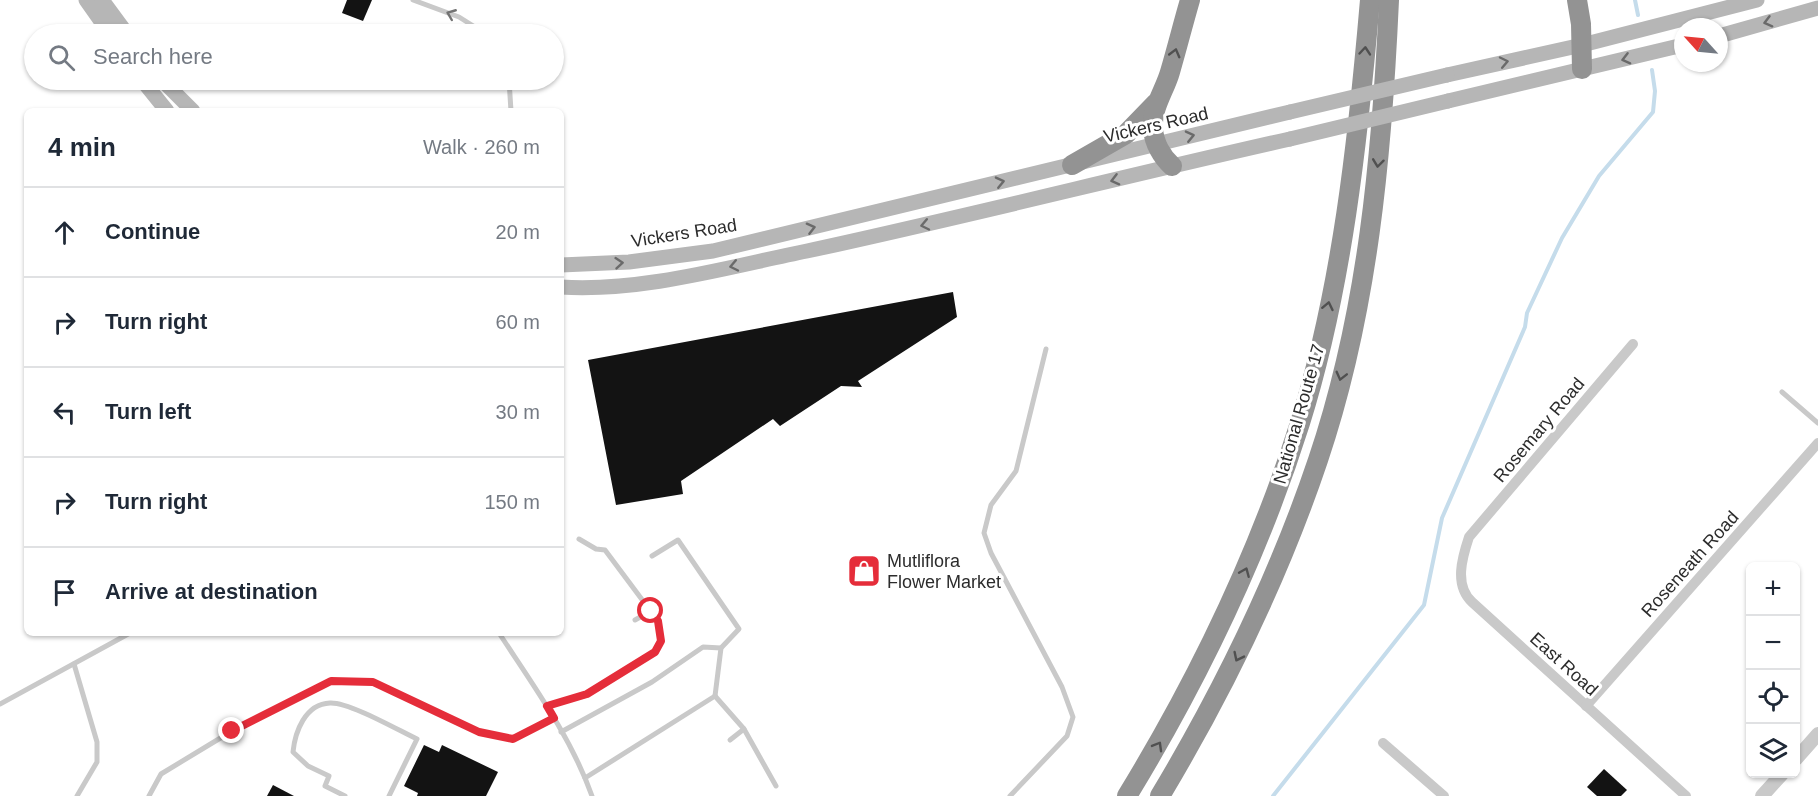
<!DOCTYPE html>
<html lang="en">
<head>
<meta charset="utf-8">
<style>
  :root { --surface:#fff; --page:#f6f6f7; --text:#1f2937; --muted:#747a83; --line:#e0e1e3 }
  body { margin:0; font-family:Helvetica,sans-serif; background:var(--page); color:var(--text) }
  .controls { position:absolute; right:18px; bottom:18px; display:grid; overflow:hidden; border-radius:9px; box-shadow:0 2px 4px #0004 }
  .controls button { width:54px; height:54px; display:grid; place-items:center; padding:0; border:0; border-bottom:2px solid var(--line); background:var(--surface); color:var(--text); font:30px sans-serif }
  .compass { position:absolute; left:1674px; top:18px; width:54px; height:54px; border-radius:50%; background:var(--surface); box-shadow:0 2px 4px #0004; rotate:297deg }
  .stop { position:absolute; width:18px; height:18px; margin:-14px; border:4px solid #e52d3a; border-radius:50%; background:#fff }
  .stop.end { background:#e52d3a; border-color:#fff; box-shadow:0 2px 6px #0008 }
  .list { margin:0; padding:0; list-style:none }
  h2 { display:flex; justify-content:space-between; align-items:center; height:78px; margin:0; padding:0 24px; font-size:26px }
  h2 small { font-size:20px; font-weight:400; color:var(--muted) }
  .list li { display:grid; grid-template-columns:39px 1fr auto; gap:18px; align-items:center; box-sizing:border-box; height:90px; padding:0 24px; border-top:2px solid var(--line) }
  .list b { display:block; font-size:22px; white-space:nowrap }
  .list em { font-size:20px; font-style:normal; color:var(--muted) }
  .icon { flex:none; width:33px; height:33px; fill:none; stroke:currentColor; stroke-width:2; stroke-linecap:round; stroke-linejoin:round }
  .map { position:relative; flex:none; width:1818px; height:796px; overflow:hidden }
  .search { position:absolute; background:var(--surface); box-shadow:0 2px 4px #0004; left:24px; top:24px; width:540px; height:66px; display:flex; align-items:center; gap:15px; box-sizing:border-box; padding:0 21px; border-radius:33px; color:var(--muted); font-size:22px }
  .panel { position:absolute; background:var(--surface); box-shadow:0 2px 4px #0004; left:24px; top:108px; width:540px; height:528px; border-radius:9px }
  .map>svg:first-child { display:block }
</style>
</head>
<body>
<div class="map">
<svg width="1818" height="796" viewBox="0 0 1818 796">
  <rect width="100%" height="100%" fill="#fff"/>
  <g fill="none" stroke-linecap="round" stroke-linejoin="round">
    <g stroke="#c5dceb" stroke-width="4">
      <polyline points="1635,0 1638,15"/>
      <polyline points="1273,796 1424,605 1442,518 1525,327 1527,313 1562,238 1599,176 1653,112 1655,91 1652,70"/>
    </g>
  </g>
  <g fill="#131313">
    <polygon points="347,0 372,0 363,21 342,13"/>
    <polygon points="953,292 957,317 858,381 862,387 841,386 780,426 773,419 681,481 683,494 616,505 588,360"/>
    <polygon points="424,745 439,752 442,745 498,772 486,796 417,796 418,793 404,786"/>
    <polygon points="1604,769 1627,790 1621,796 1597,796 1587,787"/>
    <polygon points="273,785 294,796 267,796"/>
  </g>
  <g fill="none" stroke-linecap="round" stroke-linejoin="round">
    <g stroke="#c9c9c9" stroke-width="5">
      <polyline points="413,0 459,17 486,34"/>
      <polyline points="509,80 511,111"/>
      <polyline points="1782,392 1818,423"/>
      <polyline points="652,556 678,540 739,629 721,648 715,696"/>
      <polyline points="635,620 651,611"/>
      <path d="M499,633C533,685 571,737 592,796"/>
      <polyline points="74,664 97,742 97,762 77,796"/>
      <polyline points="715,696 744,729 776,786"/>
      <polyline points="0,704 130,633"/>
      <polyline points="547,706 587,695 655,652 661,641 658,621 605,550 596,549 579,539"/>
      <polyline points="561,732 652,682 703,647 721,648"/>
      <polyline points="730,740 744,729"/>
      <polyline points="585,778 715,696"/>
      <polyline points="149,796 161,774 232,731 331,681 373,682 479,732 513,739 554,718"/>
      <path d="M345,796L325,786L329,776L308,766L293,752C295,732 305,704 330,703C349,702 398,730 417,739L389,796"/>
      <polyline points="1010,796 1067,736 1073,717 1062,687 991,553 984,533 991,505 1016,471 1046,349"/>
    </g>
    <g stroke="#c9c9c9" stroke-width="10">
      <path d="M1633,344L1469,537C1462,558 1454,585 1472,602L1686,796"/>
      <polyline points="1586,706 1818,443"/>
      <polyline points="1383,743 1444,796"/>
    </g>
    <g stroke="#c9c9c9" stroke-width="14">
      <polyline points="1796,759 1818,734"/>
      <polyline points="1762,796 1782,774"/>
    </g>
    <g stroke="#b6b6b6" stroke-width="15">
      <polyline points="86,0 110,34"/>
      <polyline points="102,0 127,34"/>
      <polyline points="1719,36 1818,8"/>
      <polyline points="1447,75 1582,45 1757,0"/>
      <polyline points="142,80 167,111"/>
      <polyline points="162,80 193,111"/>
      <polyline points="1448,101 1683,45"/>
      <polyline points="561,265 629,262 713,251 1290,112"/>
      <path d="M561,287C643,292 728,267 807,251C969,216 1129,175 1290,139"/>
    </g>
    <g stroke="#939393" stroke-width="20">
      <polyline points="1577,0 1581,24 1582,69"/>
      <polyline points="1072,165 1126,134 1156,103"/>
      <path d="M1172,166C1162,157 1154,143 1153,129C1151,109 1165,90 1170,72C1177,48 1183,24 1190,0"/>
      <path d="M1127,796C1199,678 1258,556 1300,423C1342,289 1358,140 1370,0"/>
      <path d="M1160,796C1224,689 1278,579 1318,460C1368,312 1382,155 1389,0"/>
    </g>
    <g stroke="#b6b6b6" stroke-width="15">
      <polyline points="1290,112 1447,75"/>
      <polyline points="1290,139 1448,101"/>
    </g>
  </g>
  <defs><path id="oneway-chevron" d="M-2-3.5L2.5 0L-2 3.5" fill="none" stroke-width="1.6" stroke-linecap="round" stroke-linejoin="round" transform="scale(1.5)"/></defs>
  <use stroke="#737373" href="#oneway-chevron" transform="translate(451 14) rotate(-158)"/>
  <g stroke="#6a6a6a">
    <use href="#oneway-chevron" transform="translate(1768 22) rotate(165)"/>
    <use href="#oneway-chevron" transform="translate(1626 59) rotate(166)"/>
    <use href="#oneway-chevron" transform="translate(1504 62) rotate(-12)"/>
    <use href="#oneway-chevron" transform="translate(1190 136) rotate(-13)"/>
    <use href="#oneway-chevron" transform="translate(1115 180) rotate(166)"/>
    <use href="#oneway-chevron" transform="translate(1000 182) rotate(-13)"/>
    <use href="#oneway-chevron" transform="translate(925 225) rotate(168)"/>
    <use href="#oneway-chevron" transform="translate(811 228) rotate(-14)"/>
    <use href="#oneway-chevron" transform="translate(619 263) rotate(-5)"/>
    <use href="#oneway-chevron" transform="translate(734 266) rotate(168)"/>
  </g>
  <g stroke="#505050">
    <use href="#oneway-chevron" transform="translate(1365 51) rotate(-85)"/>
    <use href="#oneway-chevron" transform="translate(1175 53) rotate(-75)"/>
    <use href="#oneway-chevron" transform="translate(1378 163) rotate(97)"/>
    <use href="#oneway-chevron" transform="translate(1328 306) rotate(-78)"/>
    <use href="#oneway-chevron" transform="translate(1341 376) rotate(104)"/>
    <use href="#oneway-chevron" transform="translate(1245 572) rotate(-67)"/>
    <use href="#oneway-chevron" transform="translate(1238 657) rotate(116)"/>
    <use href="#oneway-chevron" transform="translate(1158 746) rotate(-60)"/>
  </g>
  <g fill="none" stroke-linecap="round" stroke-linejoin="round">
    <polyline stroke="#e52d3a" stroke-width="8" points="232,731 331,681 373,682 479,732 513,739 554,718 547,706 587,694 655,652 661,641 658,621 651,611"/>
  </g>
  <defs>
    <symbol id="shop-square" viewBox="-11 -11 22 22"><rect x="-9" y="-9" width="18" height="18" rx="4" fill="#e52d3a" stroke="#fff"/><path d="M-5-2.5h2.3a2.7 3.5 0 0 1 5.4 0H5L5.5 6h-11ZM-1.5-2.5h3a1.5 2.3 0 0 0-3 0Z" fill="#fff"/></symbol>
  </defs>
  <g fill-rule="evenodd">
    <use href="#shop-square" x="845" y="552" width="38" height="38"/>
  </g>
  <g text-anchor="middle" stroke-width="6" stroke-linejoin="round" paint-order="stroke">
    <g font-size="18" fill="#2c2c2c" stroke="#fff">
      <text transform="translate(1156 125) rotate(-13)" y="6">Vickers Road</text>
      <text transform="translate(684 233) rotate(-9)" y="6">Vickers Road</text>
      <text transform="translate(1299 414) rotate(-74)" y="6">National Route 17</text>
      <text transform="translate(1539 430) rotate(-50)" y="6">Rosemary Road</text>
      <text transform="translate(1690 564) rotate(-48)" y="6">Roseneath Road</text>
      <text transform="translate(1564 664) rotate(42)" y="6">East Road</text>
    </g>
    <g font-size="18" fill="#2c2c2c" stroke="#fff" text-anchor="start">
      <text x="887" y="567">Mutliflora<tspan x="887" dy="21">Flower Market</tspan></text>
    </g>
  </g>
</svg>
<div class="controls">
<button>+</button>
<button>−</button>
<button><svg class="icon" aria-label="locate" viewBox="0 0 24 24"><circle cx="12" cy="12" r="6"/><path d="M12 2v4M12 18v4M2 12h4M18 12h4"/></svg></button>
<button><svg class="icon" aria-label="layers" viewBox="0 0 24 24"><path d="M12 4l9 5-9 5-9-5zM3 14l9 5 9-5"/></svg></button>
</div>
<svg class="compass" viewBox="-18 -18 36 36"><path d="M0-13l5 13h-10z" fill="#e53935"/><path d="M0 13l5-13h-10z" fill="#747a83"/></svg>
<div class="stop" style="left:651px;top:611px"></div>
<div class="stop end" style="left:232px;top:731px"></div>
<div class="search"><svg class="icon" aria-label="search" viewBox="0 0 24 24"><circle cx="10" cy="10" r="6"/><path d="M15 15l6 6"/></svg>Search here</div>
<section class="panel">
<h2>4 min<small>Walk · 260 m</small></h2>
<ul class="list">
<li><svg class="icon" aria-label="ahead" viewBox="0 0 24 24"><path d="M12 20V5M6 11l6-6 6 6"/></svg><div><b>Continue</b></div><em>20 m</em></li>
<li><svg class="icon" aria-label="right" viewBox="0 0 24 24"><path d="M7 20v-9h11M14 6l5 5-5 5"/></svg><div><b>Turn right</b></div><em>60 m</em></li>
<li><svg class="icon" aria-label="left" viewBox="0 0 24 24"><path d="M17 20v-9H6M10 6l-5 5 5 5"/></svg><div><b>Turn left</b></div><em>30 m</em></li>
<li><svg class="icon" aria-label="right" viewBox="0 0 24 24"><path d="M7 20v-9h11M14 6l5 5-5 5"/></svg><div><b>Turn right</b></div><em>150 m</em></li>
<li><svg class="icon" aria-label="arrive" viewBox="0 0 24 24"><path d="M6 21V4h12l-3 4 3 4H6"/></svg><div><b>Arrive at destination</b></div></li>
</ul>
</section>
</div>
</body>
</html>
